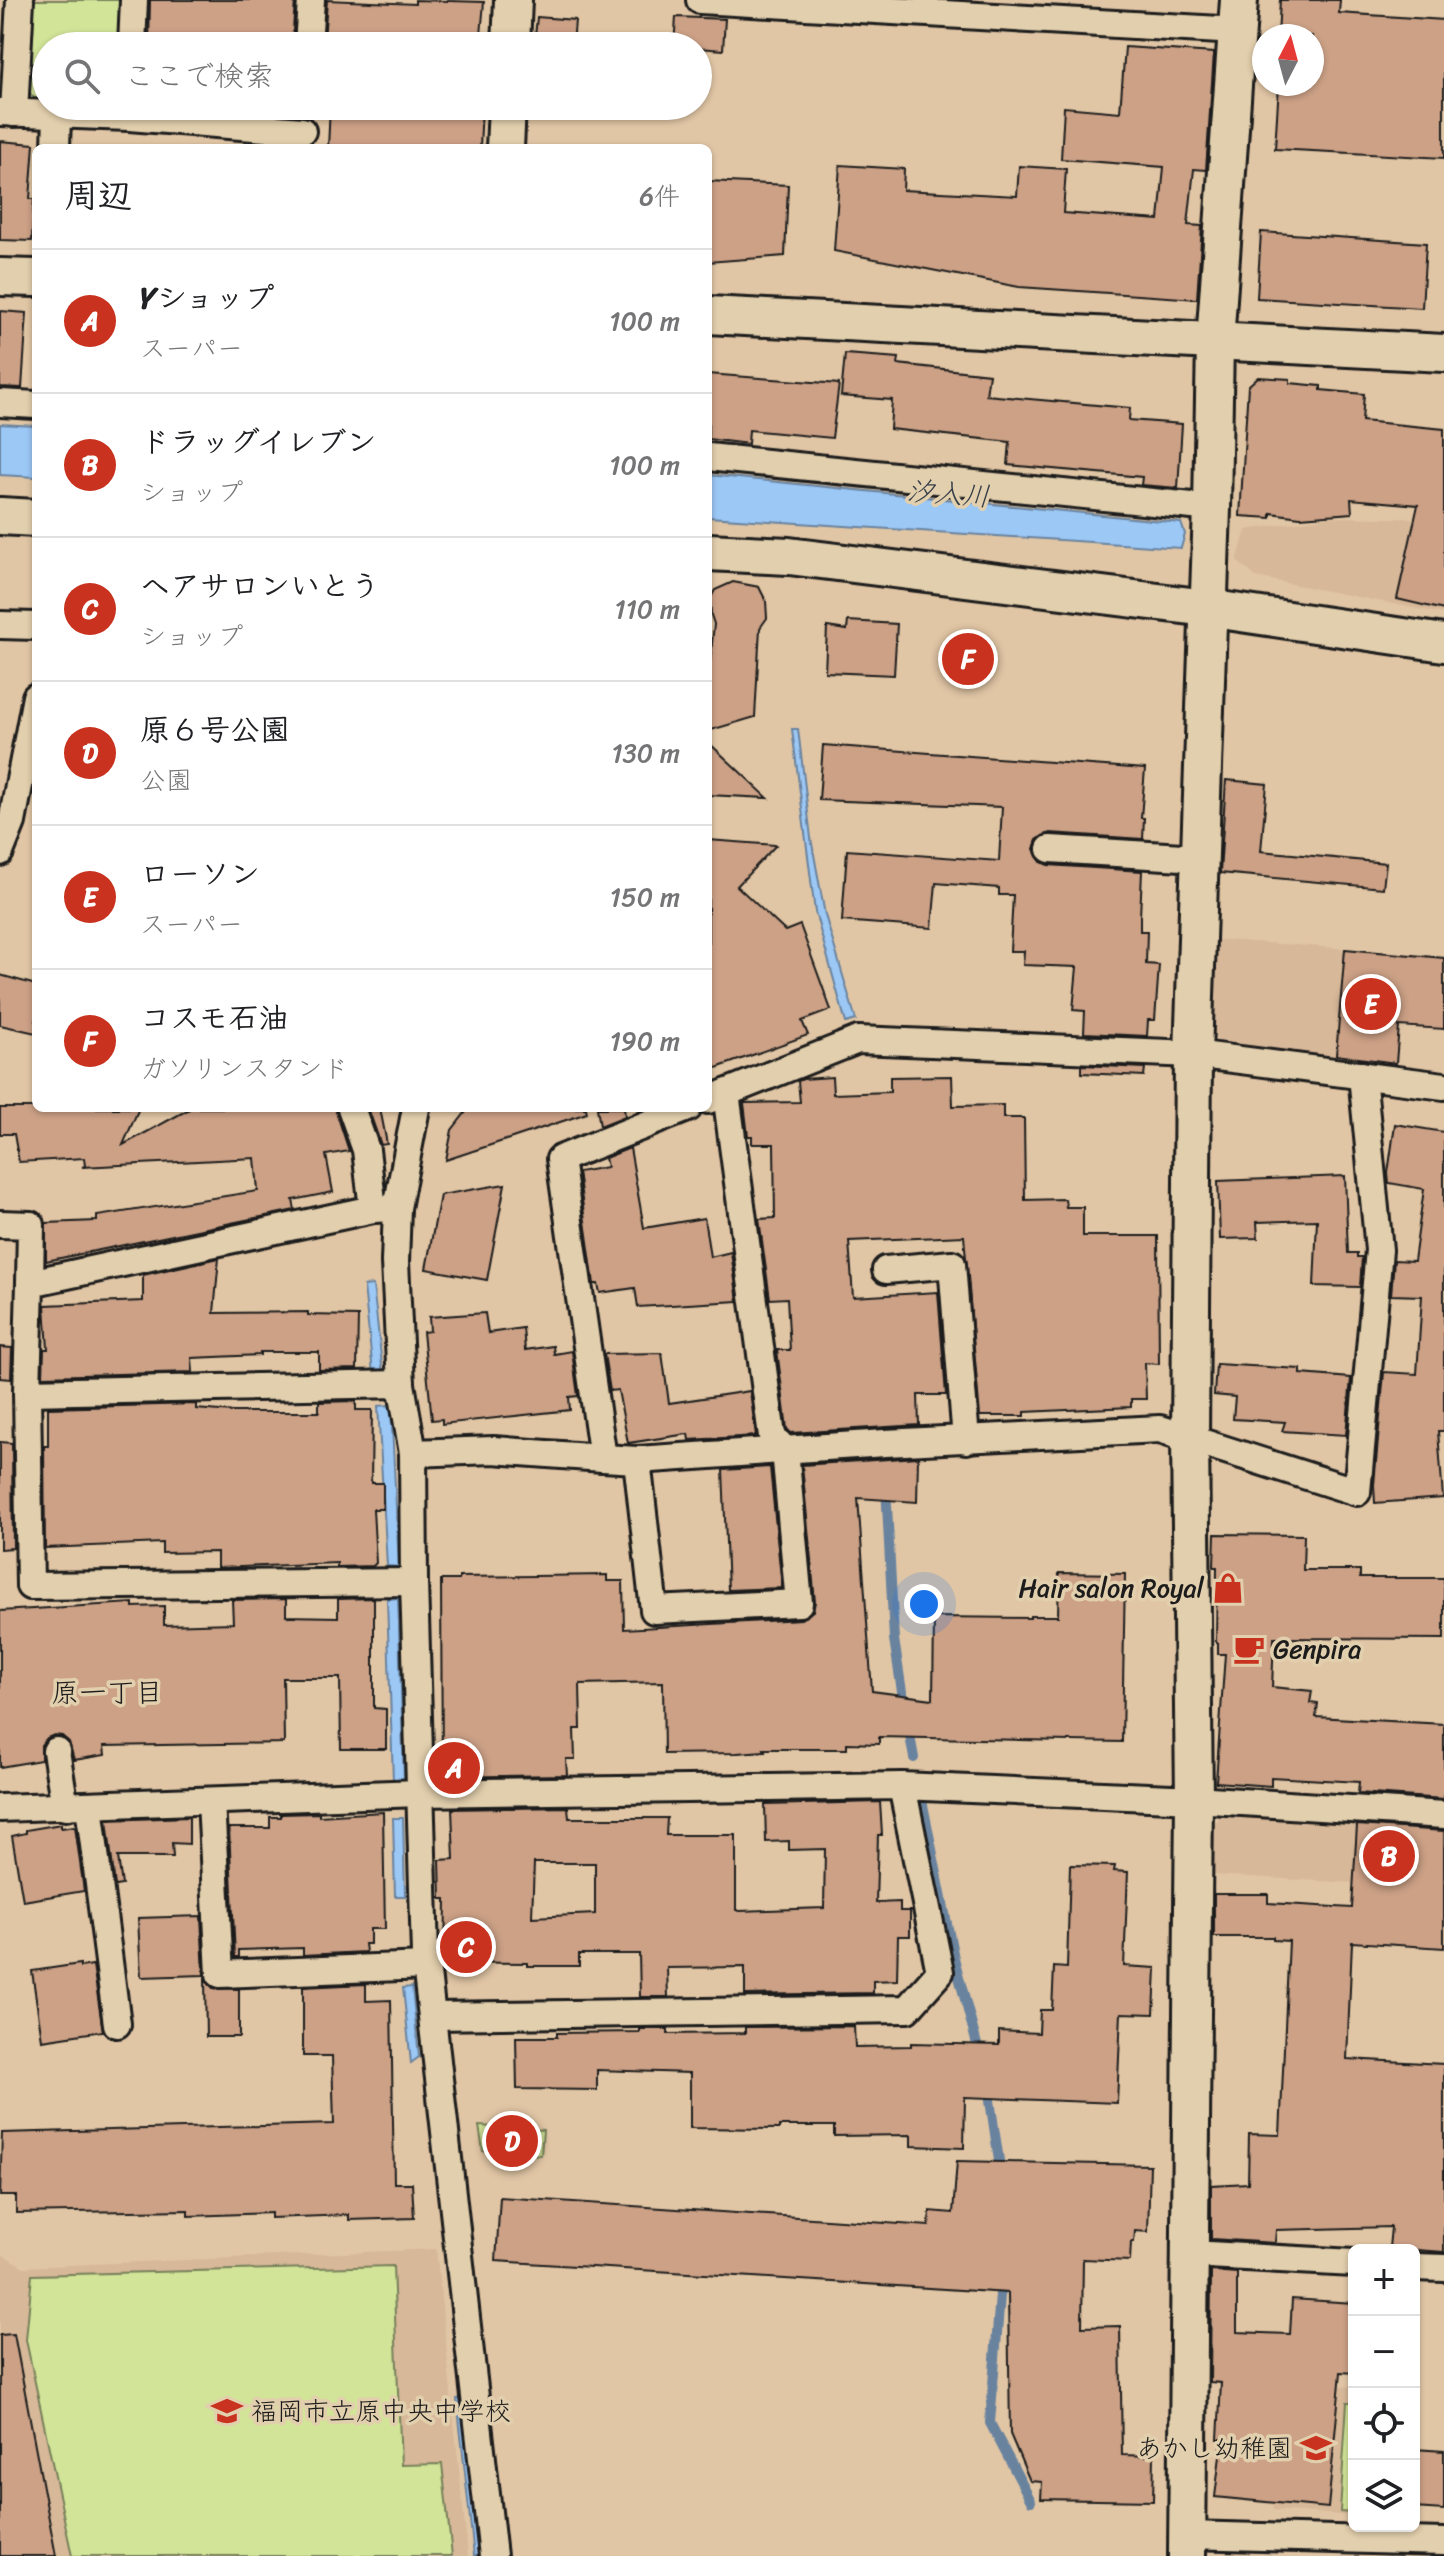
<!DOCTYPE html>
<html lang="ja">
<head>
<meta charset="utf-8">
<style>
  :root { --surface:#fff; --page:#f6f6f6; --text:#202124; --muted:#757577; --line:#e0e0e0; --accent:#c8321e }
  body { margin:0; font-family:Sriracha,"Klee One",sans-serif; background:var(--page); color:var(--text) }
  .controls { position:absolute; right:24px; bottom:24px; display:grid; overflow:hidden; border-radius:12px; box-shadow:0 2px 6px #0004 }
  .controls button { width:72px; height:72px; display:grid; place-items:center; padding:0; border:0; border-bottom:2px solid var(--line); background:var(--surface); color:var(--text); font:40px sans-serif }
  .compass { position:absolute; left:1252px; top:24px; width:72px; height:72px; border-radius:50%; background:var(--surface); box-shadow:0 2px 6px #0004; rotate:6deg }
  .you { position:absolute; left:924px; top:1604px; width:28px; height:28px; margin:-20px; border:6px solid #fff; border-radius:50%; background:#1a73e8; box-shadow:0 0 0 12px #1a73e833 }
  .badge { display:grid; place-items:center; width:52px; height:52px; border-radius:50%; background:var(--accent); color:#fff; font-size:26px; font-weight:700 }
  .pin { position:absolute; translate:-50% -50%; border:4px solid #fff; box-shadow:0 2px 8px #0006 }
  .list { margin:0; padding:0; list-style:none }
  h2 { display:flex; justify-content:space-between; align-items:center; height:104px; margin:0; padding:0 32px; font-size:34px }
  h2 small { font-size:26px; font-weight:400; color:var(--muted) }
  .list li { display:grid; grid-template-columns:52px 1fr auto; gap:24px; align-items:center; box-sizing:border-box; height:144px; padding:0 32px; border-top:2px solid var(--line) }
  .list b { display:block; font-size:30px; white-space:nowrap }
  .list p { margin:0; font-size:26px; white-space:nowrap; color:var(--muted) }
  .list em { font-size:26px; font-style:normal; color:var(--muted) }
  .icon { flex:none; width:44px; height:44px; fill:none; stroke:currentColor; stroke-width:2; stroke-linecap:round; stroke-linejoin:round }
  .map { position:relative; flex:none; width:1444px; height:2556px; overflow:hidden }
  .search { position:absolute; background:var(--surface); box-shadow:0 2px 6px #0004; left:32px; top:32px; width:680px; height:88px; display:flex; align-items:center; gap:20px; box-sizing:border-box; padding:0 28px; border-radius:44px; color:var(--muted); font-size:30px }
  .panel { position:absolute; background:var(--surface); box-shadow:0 2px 6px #0004; left:32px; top:144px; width:680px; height:968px; border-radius:12px }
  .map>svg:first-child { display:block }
</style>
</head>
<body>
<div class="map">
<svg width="1444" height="2556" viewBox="0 0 1444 2556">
  <rect width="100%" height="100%" fill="#e1c6a5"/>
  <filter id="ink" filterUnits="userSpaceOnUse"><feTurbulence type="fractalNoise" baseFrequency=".0125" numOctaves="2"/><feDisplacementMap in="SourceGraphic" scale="16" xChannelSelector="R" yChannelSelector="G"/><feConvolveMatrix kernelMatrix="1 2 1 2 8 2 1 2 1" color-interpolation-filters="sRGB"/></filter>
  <g filter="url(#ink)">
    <g fill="#d7b899">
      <polygon points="1328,517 1444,519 1444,614 1256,577 1237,561 1246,530"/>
      <polygon points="1213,939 1405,953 1396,1065 1220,1043 1209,1030"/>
      <polygon points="1221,1816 1431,1827 1428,1887 1212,1875 1214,1825"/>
      <polygon points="436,2249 468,2556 0,2556 0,2253 24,2267"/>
      <polygon points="1285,2382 1354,2387 1354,2516 1273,2510"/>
    </g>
    <g fill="#d2e498" stroke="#77805a" stroke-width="2">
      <polygon points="31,0 126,0 124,46 46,46 46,102 37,101 25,88"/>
      <polygon points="479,2126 543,2130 541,2155 483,2151"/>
      <polygon points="393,2266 401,2465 442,2464 452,2556 72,2556 26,2340 32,2275"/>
      <polygon points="1347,2402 1354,2402 1354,2513 1340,2512"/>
    </g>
    <g fill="#9cc8f6" stroke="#69839f" stroke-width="2">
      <polygon points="0,424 36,426 36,477 0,475"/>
      <polygon points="708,475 1181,523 1185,534 1181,548 708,517"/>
      <polygon points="792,729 798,729 811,838 825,915 856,1020 846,1023 815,912"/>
      <polygon points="373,1285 383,1374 373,1373 364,1286"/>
      <polygon points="391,1405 399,1567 387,1566 378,1406"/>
      <polygon points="398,1598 404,1781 393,1781 387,1599"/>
      <polygon points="393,1818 403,1818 405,1896 395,1896"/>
      <polygon points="412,1987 419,2057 411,2063 403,1988"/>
      <polygon points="468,2398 485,2556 474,2556 457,2399"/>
    </g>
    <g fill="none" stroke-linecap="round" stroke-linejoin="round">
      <g stroke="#69839f" stroke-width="10">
        <polyline points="886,1486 894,1639 904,1705"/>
        <polyline points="908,1725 914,1758"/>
        <polyline points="923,1805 954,1958 980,2056"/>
        <polyline points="988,2087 1001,2174"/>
        <polyline points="1001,2282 990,2423 1031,2501"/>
      </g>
    </g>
    <g fill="#cca186" stroke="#1c1c1c" stroke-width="2" fill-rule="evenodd">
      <polygon points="150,0 295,0 292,46 149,46"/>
      <polygon points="327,0 415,4 415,0 484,2 480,46 398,42 398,46 393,46 324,41"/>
      <polygon points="1280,0 1340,0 1339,13 1444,20 1444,158 1275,149 1279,84 1312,84 1312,36 1278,36"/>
      <polygon points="537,17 575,20 573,46 534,46"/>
      <polygon points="676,17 725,19 723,50 674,46"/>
      <polygon points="1125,47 1214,53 1206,170 1194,169 1188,225 1202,226 1197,299 1019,287 834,251 840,165 904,169 903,190 1017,196 1019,166 1066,169 1063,213 1159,220 1164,167 1061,159 1064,107 1120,112"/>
      <polygon points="330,106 482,106 480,148 328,148"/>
      <polygon points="0,141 34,144 30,199 34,199 32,241 0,240"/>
      <polygon points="708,181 788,185 785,256 708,262"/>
      <polygon points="1261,232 1426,243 1422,308 1257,298"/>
      <polygon points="0,311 27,313 22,388 0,387"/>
      <polygon points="845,354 899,358 898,364 989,374 986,395 1130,408 1129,420 1182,424 1178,488 1141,485 1142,477 1008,465 1010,442 890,429 892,400 841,396"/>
      <polygon points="708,374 839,384 832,438 749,430 748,444 708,439"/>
      <polygon points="1258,377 1290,379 1290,383 1321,386 1321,390 1364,394 1362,421 1444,429 1444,610 1397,599 1418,505 1351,499 1352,513 1300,517 1271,513 1271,518 1240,516 1248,386"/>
      <polygon points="733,582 759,587 766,601 767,618 760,628 755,717 708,731 708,681 714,624 711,615 710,599 715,590"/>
      <polygon points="848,621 897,624 894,675 825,672 827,627 847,630"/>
      <polygon points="708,742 768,798 708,795"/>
      <polygon points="823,745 1145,769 1141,818 1144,818 1143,839 1050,833 1037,840 1034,849 1041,862 1048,865 1142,871 1140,917 1140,931 1147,931 1146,964 1159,965 1155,1020 1148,1020 1147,1036 1084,1033 1085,1011 1073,1010 1077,967 1023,965 1024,951 1010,951 1013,895 999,895 999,888 936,883 932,928 842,921 847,850 999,861 1002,807 819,800"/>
      <polygon points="1226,780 1267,784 1261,851 1386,863 1383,888 1220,873"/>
      <polygon points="708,840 776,845 737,886 785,931 800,925 831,1010 802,1021 808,1035 708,1071"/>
      <polygon points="1345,949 1444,958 1444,1029 1399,1026 1396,1063 1336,1055"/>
      <polygon points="0,975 36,985 36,1033 0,1025"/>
      <polygon points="1082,1065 1145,1068 1144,1076 1082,1073"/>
      <polygon points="952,1076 953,1106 1003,1105 1003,1118 1024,1118 1025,1200 1065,1199 1066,1207 1083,1207 1083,1236 1158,1236 1159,1364 1145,1363 1146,1399 1131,1399 1131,1407 1025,1412 1025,1416 980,1416 964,1236 849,1241 853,1297 938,1292 946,1395 918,1395 919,1425 791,1433 787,1429 777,1350 790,1350 787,1298 770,1299 759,1219 775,1218 774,1144 752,1144 752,1136 748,1136 744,1103 800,1102 798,1081 803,1079 832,1077 833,1094 890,1092 890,1077"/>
      <polygon points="0,1108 139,1108 123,1145 191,1108 335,1108 349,1151 326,1155 333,1192 293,1200 295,1210 46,1261 46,1223 97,1221 97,1216 258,1191 255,1158 82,1167 85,1166 84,1158 19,1162 14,1134 0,1134"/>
      <polygon points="368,1108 380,1108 387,1144 381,1145"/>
      <polygon points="469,1108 586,1108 587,1113 446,1160 452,1130"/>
      <polygon points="597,1108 624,1108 625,1116 600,1126"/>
      <polygon points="1395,1124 1444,1132 1444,1431 1438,1431 1443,1498 1375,1503 1374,1485 1384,1372 1417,1374 1422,1296 1391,1295 1394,1260 1414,1261 1424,1189 1389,1183 1388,1173"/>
      <polygon points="630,1148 644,1228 704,1218 710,1257 731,1252 738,1301 638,1307 635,1288 600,1293 598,1284 594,1284 578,1172 607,1167 605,1158"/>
      <polygon points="1345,1176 1348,1253 1357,1253 1357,1257 1362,1257 1360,1287 1314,1286 1317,1220 1257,1222 1258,1238 1220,1239 1218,1181"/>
      <polygon points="505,1184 487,1280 426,1269 440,1195"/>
      <polygon points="219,1258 214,1313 308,1312 308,1315 358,1316 357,1369 319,1370 319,1352 260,1352 260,1355 192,1358 193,1372 43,1376 44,1349 48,1349 45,1305 143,1301 143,1275"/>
      <polygon points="485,1313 488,1333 523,1328 525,1350 553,1346 554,1354 572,1351 578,1396 569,1397 570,1410 442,1424 442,1419 432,1420 423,1332 430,1331 429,1317"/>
      <polygon points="0,1347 12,1348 11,1379 0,1378"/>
      <polygon points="662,1353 669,1403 750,1391 756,1436 689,1440 688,1434 628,1443 618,1390 610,1391 604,1354"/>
      <polygon points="1216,1364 1301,1369 1301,1374 1351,1378 1346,1435 1282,1431 1285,1422 1233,1419 1235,1397 1214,1395"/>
      <polygon points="356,1401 356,1410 372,1410 371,1483 383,1483 383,1509 373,1509 376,1563 373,1566 337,1567 337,1563 217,1568 217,1552 162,1553 162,1543 45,1548 44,1446 48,1446 48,1408 196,1404 196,1409 233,1412 319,1412 319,1402"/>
      <polygon points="0,1442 12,1443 13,1548 0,1549"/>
      <polygon points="918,1457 917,1502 858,1498 872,1691 933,1699 934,1617 1030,1618 1030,1616 1058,1616 1059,1573 1125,1574 1122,1742 879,1737 879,1744 847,1743 847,1749 764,1749 765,1751 737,1753 664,1754 663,1682 580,1684 581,1729 574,1729 575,1759 566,1759 567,1775 442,1777 441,1580 459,1580 459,1577 607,1575 607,1581 623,1581 624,1629 801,1619 813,1611 815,1602 802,1465"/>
      <polygon points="770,1467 782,1588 728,1590 723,1470"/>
      <polygon points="1215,1534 1304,1535 1303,1570 1360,1570 1360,1578 1444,1578 1444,1639 1274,1638 1272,1687 1312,1691 1310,1703 1318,1704 1316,1717 1444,1724 1444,1799 1358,1793 1359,1782 1271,1777 1271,1786 1216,1782 1225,1654 1218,1654 1218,1643 1216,1643 1217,1567 1214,1567"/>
      <polygon points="374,1598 374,1708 386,1709 386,1749 341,1749 340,1678 283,1678 284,1743 104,1746 105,1755 74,1760 69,1742 62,1736 54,1735 47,1738 41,1745 41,1760 0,1767 0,1611 133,1603 133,1607 164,1606 164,1625 233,1623 232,1600 286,1599 286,1616 338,1617 338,1599"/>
      <path d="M880,1802L882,1835H878L876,1903L900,1902V1911H910V1936H898L897,1980L873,1981V1993L745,1995V1967L667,1968L668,1997H640L639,1954H579V1966H527V1963L445,1962L446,1899H441L440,1860L454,1859L452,1809L568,1807L569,1818H667L666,1835H736V1910L740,1911L824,1908L825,1849L789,1850V1841L766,1842L765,1805ZM534,1863H595V1914L532,1917Z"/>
      <polygon points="383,1812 385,1929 370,1929 370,1944 365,1944 366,1952 303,1955 303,1948 239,1950 239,1957 235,1957 229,1828 270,1828 270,1817 281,1817 281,1814 319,1813 319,1816"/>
      <polygon points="189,1817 189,1844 172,1843 173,1857 118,1857 122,1885 115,1886 107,1820"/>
      <polygon points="61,1824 61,1828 75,1826 84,1891 23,1901 12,1836 26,1833 26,1830"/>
      <polygon points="1357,1825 1444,1831 1444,1948 1352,1942 1347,2059 1444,2064 1444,2252 1389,2248 1391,2227 1276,2230 1275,2243 1211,2239 1211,2185 1248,2183 1249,2134 1280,2135 1289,1941 1273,1940 1273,1937 1214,1937 1214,1894 1268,1894 1268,1903 1352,1908"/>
      <polygon points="1070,1865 1115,1866 1114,1871 1128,1872 1124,1966 1156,1968 1154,2014 1121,2013 1117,2103 965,2097 964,2148 911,2146 911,2135 834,2136 834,2126 779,2126 779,2129 690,2128 690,2073 597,2070 597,2090 517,2089 516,2037 557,2037 557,2033 640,2032 640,2029 668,2029 668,2034 745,2033 745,2027 854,2026 855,2047 911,2046 911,2043 999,2045 999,2031 1039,2033 1040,2010 1052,2010 1054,1967 1067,1968"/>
      <polygon points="201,1916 204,1975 141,1977 138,1918"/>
      <polygon points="80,1964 80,1967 93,1965 103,2031 42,2040 32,1971"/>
      <polygon points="205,1979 213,1988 239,1989 239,2037 206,2037"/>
      <polygon points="366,1984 366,2001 391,2000 394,2183 412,2183 414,2218 349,2220 349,2215 271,2218 271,2213 188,2216 188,2210 16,2213 16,2196 0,2196 2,2133 334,2124 332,2056 303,2056 303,1987"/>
      <polygon points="957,2161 1150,2165 1148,2232 1135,2231 1134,2242 1131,2242 1130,2261 1083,2259 1082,2327 1120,2326 1122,2455 1154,2456 1153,2501 1041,2499 1042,2482 1030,2481 1010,2434 1008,2293 496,2261 500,2197 929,2226 930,2211 953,2213"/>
      <polygon points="1211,2271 1237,2273 1237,2332 1290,2334 1292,2299 1354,2303 1354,2373 1341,2372 1328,2508 1215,2497 1222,2439 1218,2439 1221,2383 1210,2382"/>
      <polygon points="14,2334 56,2556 0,2556 0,2335"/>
      <polygon points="1414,2449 1444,2451 1444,2510 1414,2508"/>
    </g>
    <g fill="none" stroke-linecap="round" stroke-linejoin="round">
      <defs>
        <g id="street">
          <polyline points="700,0 1238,31"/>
          <polyline points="132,46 134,0"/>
          <polyline points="308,46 311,0"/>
          <polyline points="0,112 129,117 302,131"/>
          <polyline points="14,113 20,0"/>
          <polyline points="56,148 57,115"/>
          <polyline points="0,403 36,405"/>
          <polyline points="708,457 1212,508"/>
          <polyline points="0,625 36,626"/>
          <polyline points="1050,849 1199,858"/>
          <polyline points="0,852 12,822 36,697"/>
          <polyline points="708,1100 858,1040 1193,1054 1444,1086"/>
          <polyline points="351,1108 366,1150 373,1209"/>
          <polyline points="416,1108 397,1208 395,1262 401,1384 413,1453 414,1582 425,1955 493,2556"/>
          <polyline points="397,1208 373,1209 30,1283 27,1392 30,1586 414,1582"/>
          <polyline points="0,1224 31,1225 30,1283"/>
          <polyline points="886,1270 952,1264 966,1440"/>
          <polyline points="27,1392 401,1384"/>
          <polyline points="413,1453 493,1450 603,1458 560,1159 688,1108"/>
          <polyline points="603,1458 637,1460 885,1443 1160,1429 1357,1492 1379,1250 1362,1075"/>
          <polyline points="637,1460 654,1610 799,1603 785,1450 772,1436 726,1093"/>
          <polyline points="56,1751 65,1807"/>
          <polyline points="211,1801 220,1974 427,1966"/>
          <polyline points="89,1806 117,2024"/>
          <polyline points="0,1808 420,1793 902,1786 1194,1799 1444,1815"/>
          <polyline points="434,2016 907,2009 940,1972 902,1786"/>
          <polyline points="1190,2254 1354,2263"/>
          <polyline points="1414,2267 1444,2268"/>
          <polyline points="1187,2535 1444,2542"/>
        </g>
        <g id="secondary">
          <polyline points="511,46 513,0"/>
          <polyline points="505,148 507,106"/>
          <polyline points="0,277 36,278"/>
          <polyline points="708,315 1444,353"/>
          <polyline points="0,516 36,518"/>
          <polyline points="708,552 789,556 1207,608 1444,643"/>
          <polyline points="1187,2556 1194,1799 1190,1438 1193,1054 1212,508 1215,342 1239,0"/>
        </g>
      </defs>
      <use href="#street" stroke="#1c1c1c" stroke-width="32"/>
      <use href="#secondary" stroke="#1c1c1c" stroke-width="42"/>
      <use href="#street" stroke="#e2cfad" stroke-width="26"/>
      <use href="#secondary" stroke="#e2cfad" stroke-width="36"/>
    </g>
  </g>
  <defs>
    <symbol id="shop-bare" viewBox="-9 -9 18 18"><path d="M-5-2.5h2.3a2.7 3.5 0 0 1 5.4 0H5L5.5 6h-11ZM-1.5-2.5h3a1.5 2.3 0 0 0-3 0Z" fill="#c8321e" stroke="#e2cfad" stroke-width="2.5" paint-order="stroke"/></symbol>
    <symbol id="cafe-bare" viewBox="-9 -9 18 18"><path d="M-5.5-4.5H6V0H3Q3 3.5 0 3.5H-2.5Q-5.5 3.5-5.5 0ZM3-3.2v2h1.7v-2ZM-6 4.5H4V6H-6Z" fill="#c8321e" stroke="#e2cfad" stroke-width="2.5" paint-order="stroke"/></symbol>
    <symbol id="school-bare" viewBox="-9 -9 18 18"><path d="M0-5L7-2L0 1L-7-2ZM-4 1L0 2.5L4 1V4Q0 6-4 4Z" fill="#c8321e" stroke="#e2cfad" stroke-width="2.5" paint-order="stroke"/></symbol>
  </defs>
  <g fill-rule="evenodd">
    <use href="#shop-bare" x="1206" y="1566" width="44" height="44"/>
    <use href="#cafe-bare" x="1227" y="1627" width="44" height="44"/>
    <use href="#school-bare" x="205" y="2389" width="44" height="44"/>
    <use href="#school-bare" x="1294" y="2426" width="44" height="44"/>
  </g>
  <g text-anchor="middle" stroke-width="7" stroke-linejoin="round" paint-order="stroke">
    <g font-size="26" fill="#1c1c1c" stroke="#e2cfad" text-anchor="end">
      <text x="1204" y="1597">Hair salon Royal</text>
      <text x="1273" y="1658" text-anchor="start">Genpira</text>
      <text x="251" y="2420" text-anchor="start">福岡市立原中央中学校</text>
      <text x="1292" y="2457">あかし幼稚園</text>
    </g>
    <g font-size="28" font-style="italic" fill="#363e48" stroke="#e2cfad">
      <text transform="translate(948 493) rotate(4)" y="10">汐入川</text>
    </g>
    <g font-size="28" fill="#1c1c1c" stroke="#e2cfad">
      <text x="107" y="1702">原一丁目</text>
    </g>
  </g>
</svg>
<div class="controls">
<button>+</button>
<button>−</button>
<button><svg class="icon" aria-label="locate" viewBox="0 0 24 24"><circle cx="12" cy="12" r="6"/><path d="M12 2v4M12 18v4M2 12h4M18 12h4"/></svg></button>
<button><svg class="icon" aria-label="layers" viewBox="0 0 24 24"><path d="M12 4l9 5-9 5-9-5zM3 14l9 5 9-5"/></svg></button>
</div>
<svg class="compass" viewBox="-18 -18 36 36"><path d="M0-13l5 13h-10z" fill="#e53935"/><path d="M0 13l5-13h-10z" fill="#757577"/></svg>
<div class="you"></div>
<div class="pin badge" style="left:454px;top:1768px">A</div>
<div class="pin badge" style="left:1389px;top:1856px">B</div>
<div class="pin badge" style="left:466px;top:1947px">C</div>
<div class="pin badge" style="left:512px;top:2141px">D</div>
<div class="pin badge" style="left:1371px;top:1004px">E</div>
<div class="pin badge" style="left:968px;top:659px">F</div>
<div class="search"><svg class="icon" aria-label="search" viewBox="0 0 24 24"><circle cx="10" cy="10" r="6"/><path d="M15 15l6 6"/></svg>ここで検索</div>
<section class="panel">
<h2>周辺<small>6件</small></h2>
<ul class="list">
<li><span class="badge">A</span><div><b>Yショップ</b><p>スーパー</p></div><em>100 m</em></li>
<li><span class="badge">B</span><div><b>ドラッグイレブン</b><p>ショップ</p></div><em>100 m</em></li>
<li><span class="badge">C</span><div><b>ヘアサロンいとう</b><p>ショップ</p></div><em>110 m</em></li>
<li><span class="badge">D</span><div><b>原６号公園</b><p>公園</p></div><em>130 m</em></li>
<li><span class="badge">E</span><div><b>ローソン</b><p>スーパー</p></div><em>150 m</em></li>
<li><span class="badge">F</span><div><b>コスモ石油</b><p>ガソリンスタンド</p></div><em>190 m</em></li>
</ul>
</section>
</div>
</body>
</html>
